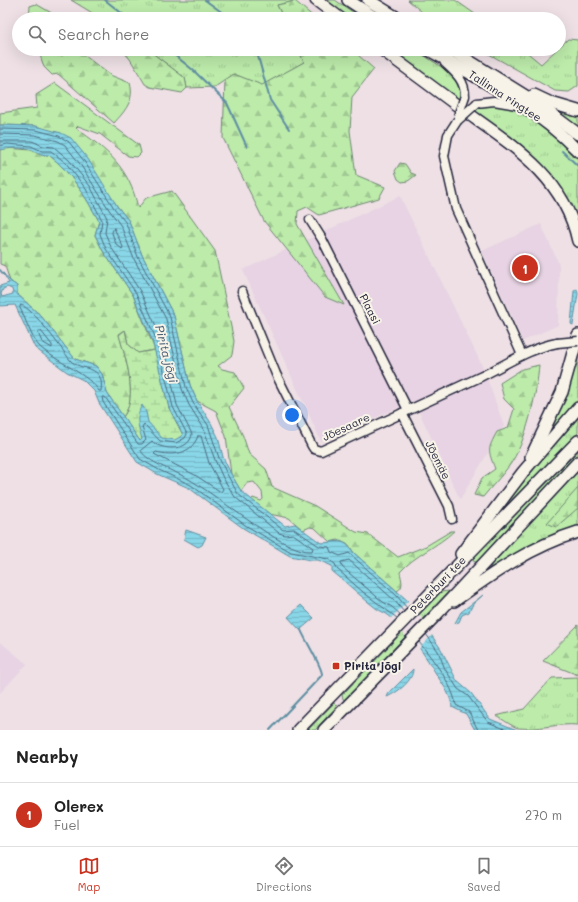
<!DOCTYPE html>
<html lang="en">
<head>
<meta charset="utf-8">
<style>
  :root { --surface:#fff; --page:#f2f2f2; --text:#222; --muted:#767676; --line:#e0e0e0; --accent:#c8321e }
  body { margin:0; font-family:Mali,sans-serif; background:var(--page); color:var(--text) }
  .you { position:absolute; left:292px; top:415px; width:14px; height:14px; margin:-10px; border:3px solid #fff; border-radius:50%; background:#1a73e8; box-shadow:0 0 0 6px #1a73e833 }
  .badge { display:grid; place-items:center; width:26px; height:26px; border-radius:50%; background:var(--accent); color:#fff; font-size:13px; font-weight:700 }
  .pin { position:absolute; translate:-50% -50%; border:2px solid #fff; box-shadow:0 1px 4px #0006 }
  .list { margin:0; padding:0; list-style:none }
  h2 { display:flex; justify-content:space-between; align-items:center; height:52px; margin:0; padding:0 16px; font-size:17px }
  h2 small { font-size:13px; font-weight:400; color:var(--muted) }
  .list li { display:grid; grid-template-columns:26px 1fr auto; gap:12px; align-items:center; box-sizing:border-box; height:64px; padding:0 16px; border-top:1px solid var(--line) }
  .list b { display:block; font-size:15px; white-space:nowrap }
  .list p { margin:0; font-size:13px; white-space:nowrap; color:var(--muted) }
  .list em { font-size:13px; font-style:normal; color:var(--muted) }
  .icon { flex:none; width:22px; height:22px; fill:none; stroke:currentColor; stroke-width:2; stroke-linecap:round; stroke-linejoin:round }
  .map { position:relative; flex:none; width:578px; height:730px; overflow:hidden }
  .search { position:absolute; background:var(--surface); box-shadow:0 4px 16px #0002; left:12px; right:12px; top:12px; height:44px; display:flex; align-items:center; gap:10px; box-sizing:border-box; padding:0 14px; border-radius:22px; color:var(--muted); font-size:15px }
  .sheet { height:116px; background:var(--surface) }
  nav { display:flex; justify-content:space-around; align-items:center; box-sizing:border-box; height:56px; border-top:1px solid var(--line); background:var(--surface); font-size:11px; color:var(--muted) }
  nav a { display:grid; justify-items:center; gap:2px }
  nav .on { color:var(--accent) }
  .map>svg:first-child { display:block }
</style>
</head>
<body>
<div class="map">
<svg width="578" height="730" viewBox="0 0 578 730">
  <defs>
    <pattern id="grass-tufts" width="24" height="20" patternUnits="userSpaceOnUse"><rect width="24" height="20" fill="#bcebaa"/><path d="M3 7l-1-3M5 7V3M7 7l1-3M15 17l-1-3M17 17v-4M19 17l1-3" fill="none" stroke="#a1c993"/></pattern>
    <pattern id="forest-firs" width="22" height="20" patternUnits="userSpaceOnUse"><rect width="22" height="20" fill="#bcebaa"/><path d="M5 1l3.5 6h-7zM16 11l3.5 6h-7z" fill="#a1c993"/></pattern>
    <pattern id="wetland-marsh" width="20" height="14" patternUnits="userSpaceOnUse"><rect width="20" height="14" fill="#bcebaa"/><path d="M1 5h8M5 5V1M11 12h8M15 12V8" fill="none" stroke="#a1c993"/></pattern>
    <pattern id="water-rules" width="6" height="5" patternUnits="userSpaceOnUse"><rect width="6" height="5" fill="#88d6e7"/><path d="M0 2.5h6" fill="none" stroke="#75b7c7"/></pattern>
  </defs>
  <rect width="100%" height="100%" fill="#eee0e5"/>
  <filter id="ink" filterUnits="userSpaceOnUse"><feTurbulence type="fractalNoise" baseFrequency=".025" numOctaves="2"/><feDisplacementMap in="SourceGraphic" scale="8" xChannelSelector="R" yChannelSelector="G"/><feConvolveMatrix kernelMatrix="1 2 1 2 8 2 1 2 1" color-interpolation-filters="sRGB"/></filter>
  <g filter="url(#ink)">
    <g fill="#e7d3e3">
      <polygon points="400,196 484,370 504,426 460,499 414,401 321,441 243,270"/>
      <polygon points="541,224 559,265 558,325 523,341 482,251"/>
      <polygon points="0,642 27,664 0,693"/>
    </g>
    <g fill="url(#grass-tufts)" stroke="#6f8672">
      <polygon points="71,0 294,0 295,1 277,5 284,19 107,19 100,14 94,14"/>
      <polygon points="322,0 335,0 363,19 346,19"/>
      <polygon points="408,0 455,0 482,19 430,19"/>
      <polygon points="568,39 578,40 578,86 569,92 555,91 480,49 523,49 541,64"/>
      <polygon points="147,49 298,49 304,62 262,86 234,74 215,87 187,88 185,78"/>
      <polygon points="387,49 414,49 451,73 457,79 462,91 460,102"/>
      <polygon points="545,104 578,115 578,128"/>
      <path d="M480,105C486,105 493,104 499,105C529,111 557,138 578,159V226C570,211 563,194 554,180C535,150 501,130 473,110Z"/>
      <polygon points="578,351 578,402 539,448"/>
      <polygon points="578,415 578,433 503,512 497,518 495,517"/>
      <polygon points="578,447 578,456 479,561 475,562 473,561 473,558"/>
      <polygon points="578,471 578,527 534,543 490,568 492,562"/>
      <polygon points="449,591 345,700 343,699 342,695 441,592"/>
      <path d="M578,677V725C558,723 538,730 518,728C511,726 503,719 496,716L524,709L552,678Z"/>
      <polygon points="334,703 337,706 315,730 308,730"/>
    </g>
    <g fill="url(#forest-firs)" stroke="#6f8672">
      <polygon points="295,1 316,19 284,19 277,5"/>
      <polygon points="36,4 55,15 56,19 29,19 30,6"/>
      <path d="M38,49H76L110,75L130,83C135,100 125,111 114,123L58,74L52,75L44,67Z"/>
      <polygon points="121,49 147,49 185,78 187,88 182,93 150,87 145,84 130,59"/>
      <polygon points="298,49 351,49 374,69 352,97 350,131 356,175 385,187 379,198 319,215 307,207 298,211 297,224 344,305 325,297 264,221 223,138 225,80 234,74 262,85 304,62"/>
      <path d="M55,83L139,145L141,153L137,157L128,156L100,134L78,126L76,128C108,151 129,167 138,208L146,198L172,191L215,251L234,341L232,355L218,366L222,369L235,372L244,388L229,407L243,436L249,454L266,469L272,487L315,506L356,532L368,534L398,557L426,546L451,531H454C437,547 415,555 400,572C401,579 405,587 397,591L354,553L349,545L338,540L330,542L315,528L310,527L303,530L289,518L269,514L251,500L253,498L261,501L263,499L262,492L254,482L247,483L241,491L231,474L226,436L216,411L197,401L190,385L174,316L142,255L129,221L117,206L36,126L0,125V113L37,108L36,95Z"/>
      <path d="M7,148L31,150L41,155H49C72,173 85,196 99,221L95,235L103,251L133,295L155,350L138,353L128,344L125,330L119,334C125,357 139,397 123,417L107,393L102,374L96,366L75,359L41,316L17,294V286L10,281L5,266L0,264V150Z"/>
      <polygon points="400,163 405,164 411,173 416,175 408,181 402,182 398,179 395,171"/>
      <path d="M539,365C537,393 526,444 509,466C501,477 491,487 483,497L474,495L482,478L495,469C488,450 487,450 497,432L508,428L514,409L504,399L500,383L522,369Z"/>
      <polygon points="578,488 578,508 556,527 547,523"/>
      <polygon points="578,625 578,675 543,661"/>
    </g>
    <path fill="url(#wetland-marsh)" stroke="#6f8672" d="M125,330L128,344L138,353L155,350L169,408L183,435L178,447L140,441L123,417C139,397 125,357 119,335Z"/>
    <g fill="url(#water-rules)" stroke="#5f8ea2" fill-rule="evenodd">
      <path d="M0,125L36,126L61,133L71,138L88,159L117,206L129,221L142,255L174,316L190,385L197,401L211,423L218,437L223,457L231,474L241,491L285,526L295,524L321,543C338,542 343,537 354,553L407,600L441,649L457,681L471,693L490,719L517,730H475L466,714L452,707C451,696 444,686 438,677C425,655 409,630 388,615C384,612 380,611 377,609C361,597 347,583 332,571V566L318,560H310L290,556L243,528L189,488L157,474L137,462L99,403L94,391L83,380L67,372L35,348L15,305L0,306V286L9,283L3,273L10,281L17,286V294L41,316L75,359L96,366L102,374L107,393L140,441L142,439C138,426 135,417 142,405L146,412L148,422L162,438L175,440L183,435L169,408L152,340L133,295L103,251L95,235L99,221C85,196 72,173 49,155C41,155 39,153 32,150C23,147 9,148 0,150ZM7,287L12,289L13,294L2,297L1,294L3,289Z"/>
      <polygon points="577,289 578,294 573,325 571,324 574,291"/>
      <polygon points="186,530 206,537 202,545 198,547 184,539"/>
      <polygon points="483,595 473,604 469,612 462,615 459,622 455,623 461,612"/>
      <polygon points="301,605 314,618 300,630 288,617"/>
      <path d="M413,669C413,681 398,692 387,697L389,693Z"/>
    </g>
    <polygon fill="#eee0e5" points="409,600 433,634 418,650 390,619"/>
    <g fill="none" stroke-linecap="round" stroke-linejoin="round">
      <g stroke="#4b6a80" stroke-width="1">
        <polyline points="0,129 36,130 59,136 69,142 84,161 114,208 126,223 138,257 170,317 186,387 193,403 208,425 219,458 228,476 238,494 283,530 294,529 319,546 329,547 331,552 340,556 349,553 397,596 407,608"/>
        <path d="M0,134L35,135L58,141L65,145L80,164L110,211L121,226L134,259L166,319L182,389L189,405L203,427L215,460L223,478L235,497L279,533L285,535L293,534L313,548L312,551C282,554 211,488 179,474C170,470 143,459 141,450L152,441C154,443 156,445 160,446C171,450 190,449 192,434L177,405L161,337L140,291L111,247L105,233L107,218L90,186L69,160L54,147L43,146L32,141H0"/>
        <polyline points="0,146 7,144 31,146 42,151 51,151 66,163 86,189 102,220 100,234 106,249 136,293 156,339 173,407 187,434 185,438 176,443 160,441 144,424 142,427 146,440 142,444 138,444 105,397 102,397 103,402 140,459 159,470 191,485 245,525 291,552 328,559 335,564 337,569 363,592 397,618"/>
        <polygon points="114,228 123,247 122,249 116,244 112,233"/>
        <path d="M21,305C33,308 61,348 70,360C80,372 105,363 101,391H99C91,376 54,360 40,347C32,340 25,317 20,308Z"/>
        <polygon points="39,331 41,331 52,345 52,348 42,342 38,333"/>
        <path d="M198,436H201L209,463L223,489L221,492L195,475L154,454L156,452C173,456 191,455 198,436Z"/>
        <polyline points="401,615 392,607 383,602 342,567 341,562 349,560 394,600 404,612"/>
        <polyline points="426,634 438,651 445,669 458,689 468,696 488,722 507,730"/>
        <path d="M419,642C433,660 452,683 456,705L469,712L478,730"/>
      </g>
      <g stroke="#5f8ea2" stroke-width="2">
        <polyline points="105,0 129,19"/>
        <polyline points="205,0 231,19"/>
        <polyline points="167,49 193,70 227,103 247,147"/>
        <polyline points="256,49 270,100 289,129"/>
        <polyline points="562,151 578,166"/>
        <polyline points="0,270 4,275"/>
        <path d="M270,730L322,675C323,668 305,640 301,630"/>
      </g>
      <defs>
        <g id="minor">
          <path d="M445,63C456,73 465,81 465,96"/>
          <polyline points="477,103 494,101 517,105"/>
          <polyline points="457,121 448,135 444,156 456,209 522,355"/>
          <polyline points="310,220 322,239 408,410"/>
          <path d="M242,291L276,374L312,446L314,449L321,451C374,426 427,402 480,377C505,365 530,348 557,343"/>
          <polyline points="402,413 449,506 452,519"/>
        </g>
        <g id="highway">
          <polyline points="316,0 341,19"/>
          <polyline points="348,0 377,19"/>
          <polyline points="368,0 399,19"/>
          <path d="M381,49C408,69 435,89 462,109C512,145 564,176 578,241"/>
          <path d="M427,49C480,79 535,107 578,151"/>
          <polyline points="450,49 535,102 578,134"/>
          <polyline points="534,95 551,103 578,111"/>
          <polyline points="531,457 562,392 578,335"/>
          <polyline points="461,554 523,472 578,408"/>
          <path d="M454,601C493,573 532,546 578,532"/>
          <polyline points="298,730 578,441"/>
          <polyline points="324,730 436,615 578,462"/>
        </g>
      </defs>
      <use href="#minor" stroke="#22223b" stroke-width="11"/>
      <use href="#highway" stroke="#22223b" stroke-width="14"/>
      <use href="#minor" stroke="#f7f3e8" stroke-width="8"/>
      <use href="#highway" stroke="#f7f3e8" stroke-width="11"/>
      <defs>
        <g id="minor-bridge">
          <polyline points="458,116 465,96"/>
          <polyline points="457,121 477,103"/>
          <polyline points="557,343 578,341"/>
        </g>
      </defs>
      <use href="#minor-bridge" stroke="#22223b" stroke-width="11" stroke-linecap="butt"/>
      <use href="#minor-bridge" stroke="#f7f3e8" stroke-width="8"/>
    </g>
  </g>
  <rect fill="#c8321e" stroke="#f7f3e8" stroke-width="1.5" x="332" y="662" width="8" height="8" rx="2"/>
  <g text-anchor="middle" stroke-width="4" stroke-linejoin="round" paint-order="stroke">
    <g font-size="11" fill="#22223b" stroke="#f7f3e8">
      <text transform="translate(505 96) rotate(33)" y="4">Tallinna ringtee</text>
      <text transform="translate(370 309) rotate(63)" y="4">Plaasi</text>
      <text transform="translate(346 427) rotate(-25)" y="4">Jõesaare</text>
      <text transform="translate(438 460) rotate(63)" y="4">Jõemäe</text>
      <text transform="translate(438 585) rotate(-46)" y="4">Peterburi tee</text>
    </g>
    <g font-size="11" font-weight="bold" fill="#22223b" stroke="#f7f3e8" text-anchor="start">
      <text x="344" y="670">Pirita jõgi</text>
    </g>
    <g font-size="12" font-style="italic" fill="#41586f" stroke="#f7f3e8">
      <text transform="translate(166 354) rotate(76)" y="4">Pirita jõgi</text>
    </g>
  </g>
</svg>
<div class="you"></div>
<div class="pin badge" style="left:525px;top:268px">1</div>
<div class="search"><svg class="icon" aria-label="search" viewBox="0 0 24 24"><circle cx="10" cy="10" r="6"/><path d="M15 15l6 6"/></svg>Search here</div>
</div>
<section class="sheet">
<h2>Nearby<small></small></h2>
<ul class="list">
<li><span class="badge">1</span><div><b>Olerex</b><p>Fuel</p></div><em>270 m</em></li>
</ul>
</section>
<nav>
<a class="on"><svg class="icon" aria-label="map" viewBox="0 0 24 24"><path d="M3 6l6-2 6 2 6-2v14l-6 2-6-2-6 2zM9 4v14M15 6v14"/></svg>Map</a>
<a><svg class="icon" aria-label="directions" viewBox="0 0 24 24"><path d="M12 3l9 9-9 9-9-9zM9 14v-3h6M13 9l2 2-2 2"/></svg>Directions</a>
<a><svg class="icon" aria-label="saved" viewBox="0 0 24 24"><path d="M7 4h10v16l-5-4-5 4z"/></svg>Saved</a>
</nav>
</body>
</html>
